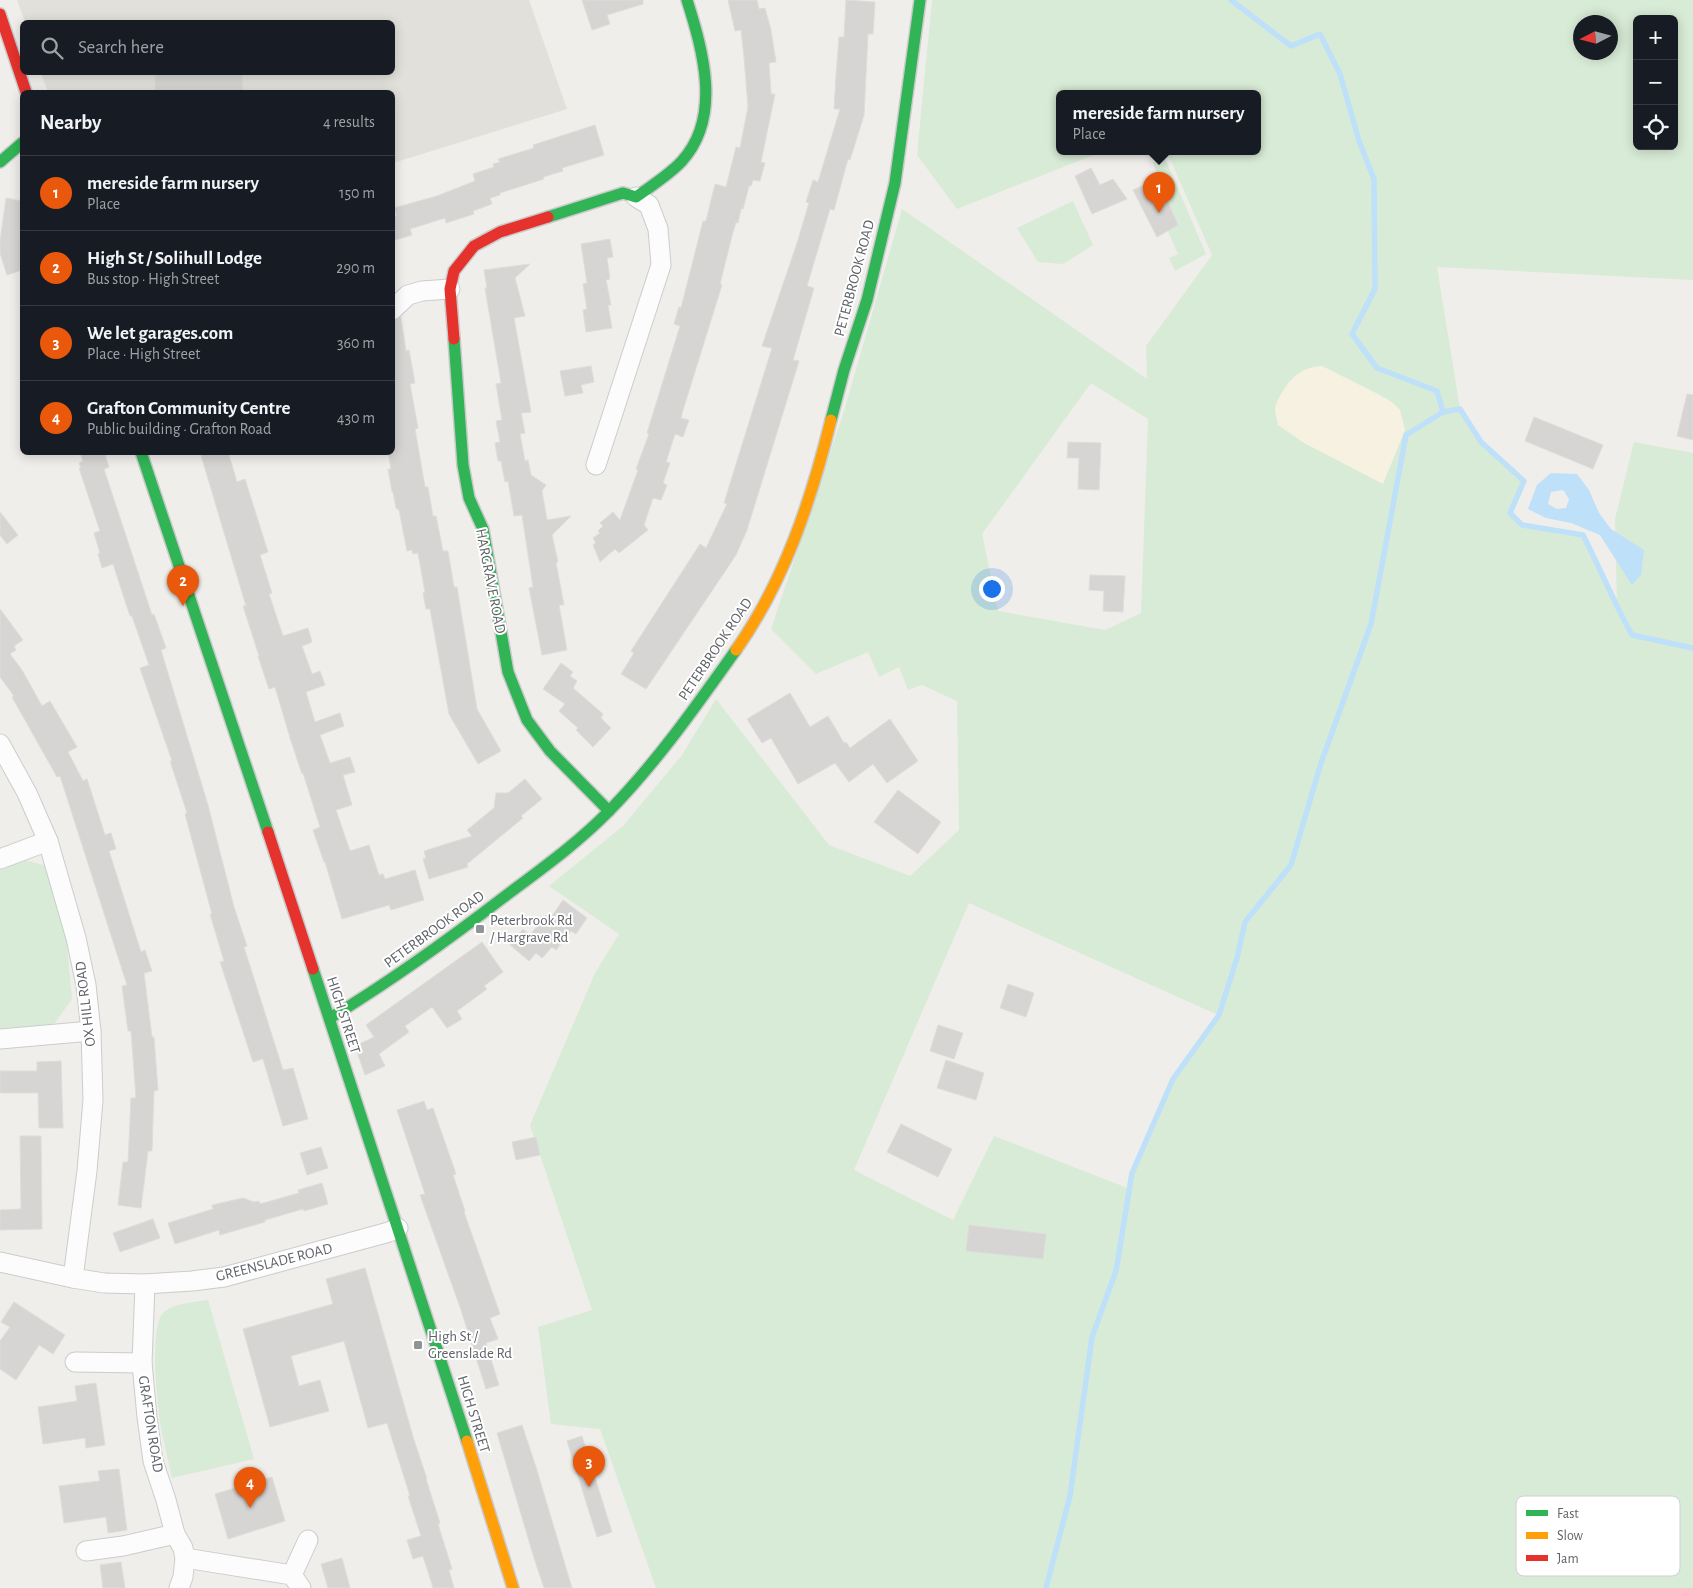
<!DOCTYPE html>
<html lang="en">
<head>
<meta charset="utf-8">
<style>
  :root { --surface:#171b24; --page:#20242c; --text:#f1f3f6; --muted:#9ea1a6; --line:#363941; --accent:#ea580c }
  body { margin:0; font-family:"Alegreya Sans",sans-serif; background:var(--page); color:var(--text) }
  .controls { position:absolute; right:15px; top:15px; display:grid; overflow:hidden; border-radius:8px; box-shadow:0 2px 12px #0003 }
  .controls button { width:45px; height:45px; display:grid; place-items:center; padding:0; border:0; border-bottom:1px solid var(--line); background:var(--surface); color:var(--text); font:25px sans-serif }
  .compass { position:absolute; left:1573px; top:15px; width:45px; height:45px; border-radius:50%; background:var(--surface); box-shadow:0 2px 12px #0003; rotate:264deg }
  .you { position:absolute; left:991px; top:588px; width:18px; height:18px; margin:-12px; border:4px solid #fff; border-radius:50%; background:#1a73e8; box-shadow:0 0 0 8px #1a73e833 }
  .badge { display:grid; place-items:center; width:32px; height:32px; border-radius:50%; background:var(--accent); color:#fff; font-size:16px; font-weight:700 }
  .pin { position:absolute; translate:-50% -41px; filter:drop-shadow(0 1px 2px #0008) }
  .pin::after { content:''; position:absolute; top:26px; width:18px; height:15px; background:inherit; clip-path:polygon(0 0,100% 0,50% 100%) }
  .popup { position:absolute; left:1056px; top:90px; width:205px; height:65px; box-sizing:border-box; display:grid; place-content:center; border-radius:8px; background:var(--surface); filter:drop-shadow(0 1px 4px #0005); font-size:16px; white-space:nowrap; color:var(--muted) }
  .popup b { font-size:19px; color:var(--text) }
  .popup::after { content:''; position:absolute; left:50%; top:100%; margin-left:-10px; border:10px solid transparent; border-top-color:var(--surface) }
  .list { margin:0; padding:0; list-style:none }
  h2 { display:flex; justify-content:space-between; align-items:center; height:65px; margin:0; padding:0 20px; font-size:21px }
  h2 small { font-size:16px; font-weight:400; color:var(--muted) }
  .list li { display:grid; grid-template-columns:32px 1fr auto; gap:15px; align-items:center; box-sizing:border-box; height:75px; padding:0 20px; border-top:1px solid var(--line) }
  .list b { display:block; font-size:19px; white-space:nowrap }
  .list p { margin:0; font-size:16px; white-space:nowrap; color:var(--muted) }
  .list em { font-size:16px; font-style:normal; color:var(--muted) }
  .icon { flex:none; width:28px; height:28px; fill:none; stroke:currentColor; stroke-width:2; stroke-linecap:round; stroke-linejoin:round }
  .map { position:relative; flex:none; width:1693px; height:1588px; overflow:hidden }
  .search { position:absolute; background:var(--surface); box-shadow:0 2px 12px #0003; left:20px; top:20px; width:375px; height:55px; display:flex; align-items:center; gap:12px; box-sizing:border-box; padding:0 18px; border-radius:8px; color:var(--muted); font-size:19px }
  .panel { position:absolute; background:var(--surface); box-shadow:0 2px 12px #0003; left:20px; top:90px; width:375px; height:365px; border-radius:8px }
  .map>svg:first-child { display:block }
</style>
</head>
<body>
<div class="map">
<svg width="1693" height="1588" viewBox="0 0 1693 1588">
  <rect width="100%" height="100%" fill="#efeeea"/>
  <polygon fill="#e2e0da" points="17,0 529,0 567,109 393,163 392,92 48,92 41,73 392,72 392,22 25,22"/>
  <g fill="#d8ebd6" fill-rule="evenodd">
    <path d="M932,0H1693V280L1437,267L1460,409L1481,442L1524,481L1510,513L1522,525L1583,535L1617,607L1615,519L1634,442L1693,453V1588H656L600,1429L551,1424L538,1327L592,1310L530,1125L595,973L619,934L549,886L623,826L682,755L716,699L829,845L910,876L959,830L957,701L922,685L908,690L899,667L879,677L868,652L816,674L771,629L845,408L902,209L1147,379L1146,346L1212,255L1167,152H1258V94H1060V152H1101L957,209L917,155ZM1637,19H1674V146H1637ZM1580,22H1610V52H1580ZM1091,383L1148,419L1141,613L1105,630L998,611L982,534ZM969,903L1218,1015L1173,1079L1132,1173L1130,1189L994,1136L953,1220L854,1170Z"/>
    <polygon points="1164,156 1206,254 1175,271 1169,258 1178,254 1168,231 1178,225 1153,163"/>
    <polygon points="1073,201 1093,245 1063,264 1038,262 1017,228"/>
    <polygon points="20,859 47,866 66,935 72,999 52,1027 0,1031 0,868"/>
    <path d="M208,1300L254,1459L172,1478C169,1463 165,1448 162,1433C158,1412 148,1325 164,1312C175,1303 195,1302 208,1300Z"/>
  </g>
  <path fill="#f6f1e1" d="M1322,366L1376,393L1392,402L1400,410L1405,430L1383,484L1304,443L1278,425C1277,420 1275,414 1275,409C1276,403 1278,399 1281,394C1291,377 1302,367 1322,366Z"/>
  <path fill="#bfe0f9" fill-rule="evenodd" d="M1551,473L1577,474L1589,490L1599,513L1611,529L1644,550L1641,575L1632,585L1600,535L1571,523L1546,518L1528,509L1537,485ZM1563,490L1569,499L1566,508L1557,509L1548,504L1551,492Z"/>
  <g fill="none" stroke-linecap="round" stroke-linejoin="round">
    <g stroke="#bfe0f9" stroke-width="5.5">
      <polyline points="1231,0 1291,46 1320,34 1340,74 1359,141 1374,179 1375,289 1352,334 1377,368 1437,391 1443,412"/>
      <path d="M1046,1588L1070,1496L1092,1337L1116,1271L1132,1173L1173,1079L1219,1015L1237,958L1245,922L1291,865L1321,763L1371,624L1406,435L1443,412L1460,409L1481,442L1524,481L1510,513L1522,525L1583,535C1600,568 1614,603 1632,635L1693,648"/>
    </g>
  </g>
  <g fill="#d6d5d3" stroke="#deddd9">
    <polygon points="582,0 643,0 643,4 607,15 610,24 592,30"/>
    <polygon points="728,0 757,0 759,9 765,8 771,30 776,62 769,63 771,94 775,94 761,162 765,163 760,181 753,180 751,186 749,186 743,209 741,209 738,223 736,222 732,236 720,284 722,285 683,410 681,418 689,420 683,437 675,434 666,462 670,463 663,483 667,485 661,500 653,498 644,525 648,530 619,553 615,549 600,562 593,545 596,543 593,538 600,533 598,531 603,526 600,523 613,512 620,520 638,470 636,469 649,434 647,433 680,326 674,324 679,307 681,308 703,221 706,221 715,184 726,187 736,147 740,148 748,107 744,57 741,30 735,31"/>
    <polygon points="846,0 875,2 873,34 868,34 864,115 850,160 848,159 834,210 830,209 807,286 814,288 793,360 799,361 747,530 736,555 646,689 621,674 634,653 631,651 700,544 706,548 727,504 724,503 772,348 762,346 797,243 809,203 806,202 813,180 818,182 840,109 834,109 836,76 839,37 844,37"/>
    <polygon points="155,72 242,72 243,92 155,92"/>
    <polygon points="595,125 604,155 562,168 563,171 543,177 544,179 500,193 500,195 490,198 492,204 473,211 474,214 446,223 445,218 410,229 412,235 392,241 392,217 397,216 394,208 437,196 475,181 473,174 494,167 493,164 500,162 498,159 534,148 533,145"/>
    <polygon points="1091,168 1100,185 1113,179 1127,199 1092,214 1075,176"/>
    <polygon points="1158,179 1178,225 1157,237 1133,190"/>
    <polygon points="6,198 22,201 22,221 20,238 22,244 22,270 7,275 0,253 0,241"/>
    <polygon points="610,239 613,257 607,258 610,279 606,280 611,305 608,305 612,328 586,332 583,310 587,309 583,284 587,283 581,244"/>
    <polygon points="530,264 515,278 525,316 514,318 531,412 521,413 525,433 520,434 525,461 528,460 531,475 546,485 542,491 547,520 571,516 552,535 558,562 556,563 564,605 559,605 567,650 542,655 529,588 533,587 522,515 514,516 508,481 505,482 501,461 498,461 495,443 500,442 496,421 502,420 496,384 501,383 485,288 487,288 484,270"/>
    <polygon points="401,317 406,351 409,350 415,383 410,384 418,428 415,429 425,487 428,487 433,516 436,516 443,551 448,551 454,587 457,587 477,709 501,751 478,764 449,714 430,609 426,609 423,593 425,592 418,553 413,554 412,550 407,551 399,510 396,508 393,492 392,492 388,469 391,469 388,452 392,452 392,321"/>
    <polygon points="591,366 594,382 581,385 583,393 565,396 560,371"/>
    <polygon points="1687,394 1693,395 1693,440 1677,436"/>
    <polygon points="1534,417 1603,445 1593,469 1525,441"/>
    <polygon points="1068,442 1101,443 1099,490 1078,489 1079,458 1067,458"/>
    <polygon points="80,452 104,452 109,467 104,469 152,615 154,614 166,648 161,650 208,805 234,907 247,946 244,947 283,1070 293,1068 308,1119 283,1126 263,1059 253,1062 220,962 224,961 210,914 212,914 185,814 187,813 170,761 172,761 140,668 149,665 132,616 130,616 113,564 102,568 98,554 100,553 94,533 100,531 79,468 81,468 79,463 83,461"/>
    <polygon points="200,452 228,452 237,482 245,479 268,552 260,555 272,593 269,594 283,636 308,628 312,642 302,646 312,674 320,671 325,685 306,692 315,722 340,713 344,726 320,735 330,763 350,757 355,772 343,775 352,805 336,810 350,851 369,845 379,875 383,874 385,879 415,870 424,900 391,910 389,905 342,919 325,862 324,862 313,830 320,827 303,773 302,774 291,741 275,687 269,689 258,656 259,656 243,606 246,606"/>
    <polygon points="0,512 18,535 7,544 0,535"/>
    <polygon points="1090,575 1125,576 1123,612 1103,611 1104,591 1089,590"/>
    <polygon points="0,609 23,640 14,646 16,650 10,654 22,670 42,706 50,701 77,747 68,752 83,781 87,779 105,835 111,833 116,849 109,851 141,952 145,950 152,971 144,973 152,1037 154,1037 158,1090 154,1091 152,1151 148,1151 141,1208 118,1205 123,1162 128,1162 131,1098 136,1098 131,1031 128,1031 122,986 127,985 60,776 57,777 12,697 14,696 0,677"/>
    <polygon points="561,663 573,672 570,676 577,681 573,688 603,714 601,718 611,728 593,747 576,730 578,728 559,711 565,704 543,689"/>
    <polygon points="790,693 810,727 828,716 844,743 846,742 850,748 890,719 918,761 887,783 873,764 849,782 835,763 798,784 771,738 762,743 747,719"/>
    <polygon points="525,779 542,799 521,816 523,818 467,864 468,867 429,879 423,859 426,858 424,851 472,836 467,830 494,808 496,793 508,793"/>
    <polygon points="898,790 941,822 918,854 874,822"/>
    <polygon points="563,900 587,918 576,934 571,931 556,950 552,947 542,958 536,953 529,961 510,945 523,929 530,935 546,915 550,919"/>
    <polygon points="482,942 503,972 484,986 487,989 457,1011 462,1019 447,1028 432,1007 405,1026 409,1032 379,1054 385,1066 365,1075 355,1046 374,1037 366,1025"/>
    <polygon points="1008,984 1034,993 1026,1017 1000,1008"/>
    <polygon points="938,1025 963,1033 954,1059 930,1051"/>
    <polygon points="946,1060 984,1073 976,1100 937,1088"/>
    <polygon points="61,1061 63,1128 39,1128 38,1093 0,1093 0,1071 37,1071 37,1062"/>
    <polygon points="424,1101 427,1110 433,1108 456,1174 453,1175 465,1211 464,1212 500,1314 490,1318 498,1339 486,1343 499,1385 486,1389 461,1310 420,1195 425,1194 397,1110"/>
    <polygon points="901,1124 952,1149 938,1177 887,1152"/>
    <polygon points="20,1136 41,1136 42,1229 0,1230 0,1210 21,1209"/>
    <polygon points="536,1137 540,1155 516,1160 512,1142"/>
    <polygon points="321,1147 328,1168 307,1175 300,1153"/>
    <polygon points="322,1183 328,1204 304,1211 303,1209 265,1220 265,1222 220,1235 219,1230 175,1244 168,1223 213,1209 212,1205 243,1198 254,1202 259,1201 260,1204 299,1193 298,1190"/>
    <polygon points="153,1219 160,1238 120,1252 113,1233"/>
    <polygon points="969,1225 1046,1234 1043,1259 966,1251"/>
    <polygon points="365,1268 414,1440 427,1479 426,1479 440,1523 438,1524 452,1569 449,1570 454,1588 433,1588 423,1556 413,1559 407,1540 421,1536 408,1496 410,1496 387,1423 368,1428 344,1341 291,1356 299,1386 320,1380 329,1411 270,1427 243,1329 333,1304 326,1279"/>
    <polygon points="14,1302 65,1335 53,1354 39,1345 16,1380 0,1369 0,1341 10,1327 1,1322"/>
    <polygon points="96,1383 105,1445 86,1448 85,1438 43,1444 38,1407 77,1401 75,1386"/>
    <polygon points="522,1425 536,1467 572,1588 544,1588 534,1558 497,1433"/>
    <polygon points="582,1436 612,1532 597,1537 567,1441"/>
    <polygon points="119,1469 127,1530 108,1533 106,1517 64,1523 59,1486 100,1481 98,1471"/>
    <polygon points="272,1477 285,1521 228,1539 215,1494"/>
    <polygon points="342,1558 350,1588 328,1588 321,1564"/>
    <polygon points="121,1562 125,1588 103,1588 100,1565"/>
  </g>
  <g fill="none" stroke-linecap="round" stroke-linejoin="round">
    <defs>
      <g id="street">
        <polyline points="392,310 408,295 422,291 450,289"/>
        <polyline points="596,465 661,265 658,229 649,205 636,197"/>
        <polyline points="0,744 27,793 48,841 76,938 86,985 91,1031 93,1100 87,1171 73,1278"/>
        <polyline points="0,859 48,841"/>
        <polyline points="0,1039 91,1031"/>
        <polyline points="0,1262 73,1278 104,1283 145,1284 192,1281 224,1277 389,1232 398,1228"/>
        <polyline points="145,1284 142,1363 147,1417 153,1461 166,1500 175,1534 183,1548 185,1558 183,1577 179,1588"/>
        <polyline points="75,1362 142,1363"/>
        <polyline points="86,1551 123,1546 175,1534"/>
        <polyline points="185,1558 292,1575 301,1588"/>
        <polyline points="292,1575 308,1540"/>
      </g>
      <g id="fast">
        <polyline points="0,162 22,143"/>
        <path d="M548,217L623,193L636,197C651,186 669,175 682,161C722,117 703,51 687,0"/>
        <polyline points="454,339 463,465 469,498 483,529 508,672 527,720 550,751 609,811"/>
        <polyline points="831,420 844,370 867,300 895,183 920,0"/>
        <polyline points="141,452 268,832"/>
        <polyline points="313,969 467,1441"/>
        <path d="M330,1018C391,981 448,940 504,897C540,870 578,843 609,811C657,762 697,705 736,650"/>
      </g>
      <g id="slow">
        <path d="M736,650C784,582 811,501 831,420"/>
        <polyline points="467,1441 513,1588"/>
      </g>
      <g id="jam">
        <polyline points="0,14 26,92"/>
        <polyline points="454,339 450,289 454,271 474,246 500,232 548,217"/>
        <polyline points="268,832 313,969"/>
      </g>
    </defs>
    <use href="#street" stroke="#cbcccc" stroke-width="21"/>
    <use href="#fast" stroke="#cacacb" stroke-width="14"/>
    <use href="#slow" stroke="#cacacb" stroke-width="14"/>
    <use href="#jam" stroke="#cacacb" stroke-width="14"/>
    <use href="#street" stroke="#fdfcfc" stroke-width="19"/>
    <use href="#fast" stroke="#30b455" stroke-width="11"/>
    <use href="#slow" stroke="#ff9f0a" stroke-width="11"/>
    <use href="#jam" stroke="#e5322d" stroke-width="11"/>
  </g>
  <g fill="#919496" stroke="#fff" stroke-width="2">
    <rect x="475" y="924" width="10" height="10" rx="2.5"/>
    <rect x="413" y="1340" width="10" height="10" rx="2.5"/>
  </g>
  <g text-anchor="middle" stroke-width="4" stroke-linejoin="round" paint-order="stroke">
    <g font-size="15" fill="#5f6368" stroke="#fff">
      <text transform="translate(854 278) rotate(-75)" y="5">PETERBROOK ROAD</text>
      <text transform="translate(491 581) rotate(79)" y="5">HARGRAVE ROAD</text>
      <text transform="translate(715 649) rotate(-56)" y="5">PETERBROOK ROAD</text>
      <text transform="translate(434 929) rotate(-36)" y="5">PETERBROOK ROAD</text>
      <text transform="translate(85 1004) rotate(-97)" y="5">OX HILL ROAD</text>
      <text transform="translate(344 1015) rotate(72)" y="5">HIGH STREET</text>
      <text transform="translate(274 1262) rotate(-14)" y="5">GREENSLADE ROAD</text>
      <text transform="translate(474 1414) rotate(73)" y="5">HIGH STREET</text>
      <text transform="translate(151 1424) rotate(81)" y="5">GRAFTON ROAD</text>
    </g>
    <g font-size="15" fill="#5f6368" stroke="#fff" text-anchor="start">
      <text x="490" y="925">Peterbrook Rd<tspan x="490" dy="17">/ Hargrave Rd</tspan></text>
      <text x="428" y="1341">High St /<tspan x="428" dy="17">Greenslade Rd</tspan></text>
    </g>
  </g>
  <rect x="1516" y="1496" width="164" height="80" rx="8" fill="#fff" stroke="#cfd0d2" stroke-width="1"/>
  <rect x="1526" y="1510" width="22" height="6" fill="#30b455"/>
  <rect x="1526" y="1532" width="22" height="7" fill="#ff9f0a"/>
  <rect x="1526" y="1555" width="22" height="6" fill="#e5322d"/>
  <g font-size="14" fill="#5f6368">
    <text x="1557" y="1518">Fast</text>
    <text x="1557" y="1540">Slow</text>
    <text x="1557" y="1563">Jam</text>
  </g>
</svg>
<div class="controls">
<button>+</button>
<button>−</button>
<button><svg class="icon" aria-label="locate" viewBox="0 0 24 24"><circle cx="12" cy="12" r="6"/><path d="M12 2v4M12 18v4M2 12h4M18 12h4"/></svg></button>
</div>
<svg class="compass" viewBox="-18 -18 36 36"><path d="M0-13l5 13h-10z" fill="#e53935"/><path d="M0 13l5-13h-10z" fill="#9ea1a6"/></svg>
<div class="you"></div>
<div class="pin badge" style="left:1159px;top:213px">1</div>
<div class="popup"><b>mereside farm nursery</b>Place</div>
<div class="pin badge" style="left:183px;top:606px">2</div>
<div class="pin badge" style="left:589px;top:1487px">3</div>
<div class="pin badge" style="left:250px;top:1508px">4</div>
<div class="search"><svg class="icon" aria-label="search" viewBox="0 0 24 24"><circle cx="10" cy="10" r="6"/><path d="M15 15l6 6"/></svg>Search here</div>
<section class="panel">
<h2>Nearby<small>4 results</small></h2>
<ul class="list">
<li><span class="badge">1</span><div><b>mereside farm nursery</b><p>Place</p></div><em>150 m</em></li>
<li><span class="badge">2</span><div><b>High St / Solihull Lodge</b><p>Bus stop · High Street</p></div><em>290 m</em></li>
<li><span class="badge">3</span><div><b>We let garages.com</b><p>Place · High Street</p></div><em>360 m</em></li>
<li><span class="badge">4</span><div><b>Grafton Community Centre</b><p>Public building · Grafton Road</p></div><em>430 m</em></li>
</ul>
</section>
</div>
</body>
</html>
